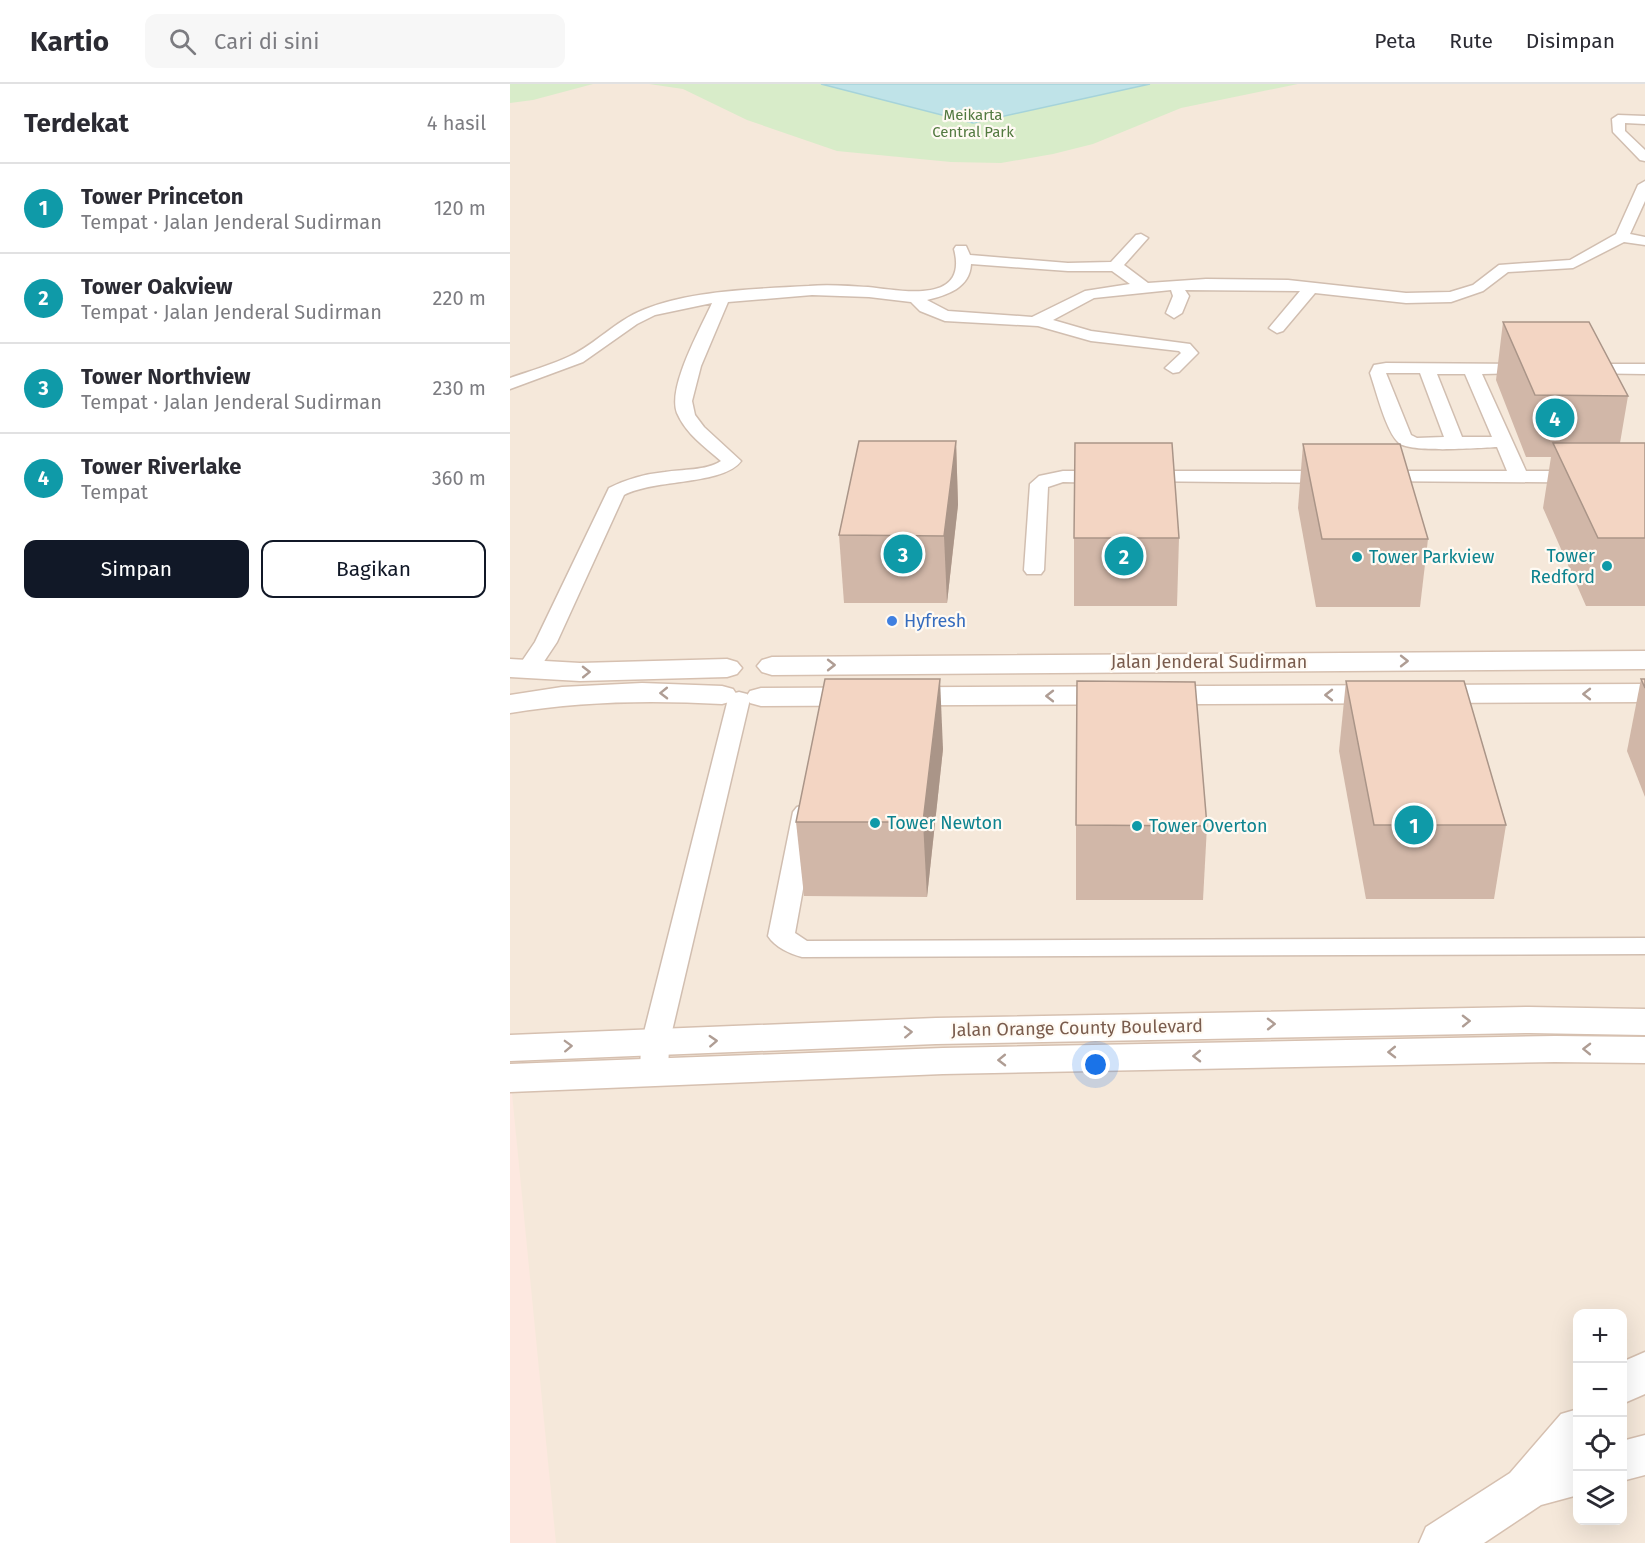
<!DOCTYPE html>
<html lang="id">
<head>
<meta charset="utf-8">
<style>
  :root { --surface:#fff; --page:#f7f7f7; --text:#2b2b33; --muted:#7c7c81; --line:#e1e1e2; --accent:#111827 }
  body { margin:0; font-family:"Fira Sans",sans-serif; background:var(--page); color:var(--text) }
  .controls { position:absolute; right:18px; bottom:18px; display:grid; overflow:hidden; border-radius:12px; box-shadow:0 6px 24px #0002 }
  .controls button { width:54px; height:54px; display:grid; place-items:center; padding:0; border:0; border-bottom:2px solid var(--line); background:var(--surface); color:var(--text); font:30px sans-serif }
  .you { position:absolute; left:586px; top:981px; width:21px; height:21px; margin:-15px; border:4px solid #fff; border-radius:50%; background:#1a73e8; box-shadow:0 0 0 9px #1a73e833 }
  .badge { display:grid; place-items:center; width:39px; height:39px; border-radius:50%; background:var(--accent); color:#fff; font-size:20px; font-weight:700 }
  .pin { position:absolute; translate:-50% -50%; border:3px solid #fff; box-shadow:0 2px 6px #0006 }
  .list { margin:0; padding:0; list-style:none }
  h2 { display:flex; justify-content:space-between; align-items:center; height:78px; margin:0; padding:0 24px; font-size:26px }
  h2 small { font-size:20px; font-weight:400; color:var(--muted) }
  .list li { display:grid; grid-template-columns:39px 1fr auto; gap:18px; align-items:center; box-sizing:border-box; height:90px; padding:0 24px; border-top:2px solid var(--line) }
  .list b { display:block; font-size:22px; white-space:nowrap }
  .list p { margin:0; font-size:20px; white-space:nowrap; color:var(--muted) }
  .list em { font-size:20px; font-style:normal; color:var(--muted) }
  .actions { display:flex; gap:12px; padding:18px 24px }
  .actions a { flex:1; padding:14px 0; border:2px solid var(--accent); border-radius:12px; text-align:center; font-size:21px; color:var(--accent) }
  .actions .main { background:var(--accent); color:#fff }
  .icon { flex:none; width:33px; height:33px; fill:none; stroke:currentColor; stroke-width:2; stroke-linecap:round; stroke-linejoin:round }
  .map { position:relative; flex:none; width:1135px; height:1459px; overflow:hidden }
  header { display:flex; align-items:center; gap:36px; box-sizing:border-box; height:84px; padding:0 30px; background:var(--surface); border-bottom:2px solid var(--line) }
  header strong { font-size:28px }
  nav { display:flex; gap:33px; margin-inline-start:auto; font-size:21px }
  .search { width:420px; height:54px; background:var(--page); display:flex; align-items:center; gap:15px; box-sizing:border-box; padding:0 21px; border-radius:12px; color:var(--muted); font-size:22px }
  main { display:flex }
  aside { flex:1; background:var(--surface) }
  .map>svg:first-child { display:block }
</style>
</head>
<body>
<header>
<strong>Kartio</strong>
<div class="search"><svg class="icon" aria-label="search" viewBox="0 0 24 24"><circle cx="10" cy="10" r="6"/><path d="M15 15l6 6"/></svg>Cari di sini</div>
<nav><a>Peta</a><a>Rute</a><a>Disimpan</a></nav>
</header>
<main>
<aside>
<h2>Terdekat<small>4 hasil</small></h2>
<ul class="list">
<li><span class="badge" style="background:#0f9aa8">1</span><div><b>Tower Princeton</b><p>Tempat · Jalan Jenderal Sudirman</p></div><em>120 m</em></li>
<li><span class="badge" style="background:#0f9aa8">2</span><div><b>Tower Oakview</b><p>Tempat · Jalan Jenderal Sudirman</p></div><em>220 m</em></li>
<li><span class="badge" style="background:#0f9aa8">3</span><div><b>Tower Northview</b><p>Tempat · Jalan Jenderal Sudirman</p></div><em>230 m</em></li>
<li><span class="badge" style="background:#0f9aa8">4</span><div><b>Tower Riverlake</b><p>Tempat</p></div><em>360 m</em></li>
</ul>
<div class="actions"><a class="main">Simpan</a><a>Bagikan</a></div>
</aside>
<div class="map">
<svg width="1135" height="1459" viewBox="0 0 1135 1459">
  <rect width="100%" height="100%" fill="#fdf6ec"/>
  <path fill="#f5e8da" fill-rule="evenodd" d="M0,0H1135V1459H0ZM1068,1230H1112V1436H1068Z"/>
  <polygon fill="#fde8e0" points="0,989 46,1459 0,1459"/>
  <g fill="#d8ecc9">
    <polygon points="0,0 83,0 23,16 0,19"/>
    <polygon points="139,0 788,0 671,24 583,60 543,70 491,79 441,78 327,67 237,36 173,5"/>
  </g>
  <polygon fill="#bfe3e8" stroke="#a5d3da" stroke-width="1.5" points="311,0 640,0 463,39"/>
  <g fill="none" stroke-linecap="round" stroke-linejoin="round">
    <defs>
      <g id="street">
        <polygon points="1108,31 1135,32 1135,40 1115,39 1115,47 1135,66 1135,77 1130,76 1103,48 1102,35"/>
        <path d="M1135,97V117L1120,150L1135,153V161L1114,158L1063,184L998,188L973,207L941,218L896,219L805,209L773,247L767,249L759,244L790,207L675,206L679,212L672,229L664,234L656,229L663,212L661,206L584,214L543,236L581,247L680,260L688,269L669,288L663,289L655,284L671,269L669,267L581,257L528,242L435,237L410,227L401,218L359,213L302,211L218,218L191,282L182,317L185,331L194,343L231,377C214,401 144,395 114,411L47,558L25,591L17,592L9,591L6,586L25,558L99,404C117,395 135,390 155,388C172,385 196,387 211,377C194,362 176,350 167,329C157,303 191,244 202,219L145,231L127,240L73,278L0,305V294C20,287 41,281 60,272C86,260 105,237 133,226C180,206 248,205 299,202C318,200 339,202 358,203C389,206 459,222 444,165L446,162H456L460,171L558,179L601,178L626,151L631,150L638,154L614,181L638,199L696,195L778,196L896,209L940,208L963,201L989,181L1060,176L1106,150L1128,101ZM461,180L558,187H602L620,200L575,207L522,233L438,227L417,216C437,211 460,204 461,180Z"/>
        <path d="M876,279L1025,280L1027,284L1025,288L1019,289L972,290L1016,387H1135V399L860,397L858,393L860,389L867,387H997L987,363C968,364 901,369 889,359C876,348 866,306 860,289L864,281ZM876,289H910L934,353L907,354L901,351ZM927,290H955L982,353H952Z"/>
        <polygon points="1072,280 1135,280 1135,290 1066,289 1064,285 1066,281"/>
        <polygon points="553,387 598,387 605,389 607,393 605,397 598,399 553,398 538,403 534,486 531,490 517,490 514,486 520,400 529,392"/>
        <polygon points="633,387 823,387 830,389 832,393 830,397 823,399 626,397 624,393 626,389"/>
        <polygon points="229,608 237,610 240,615 159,960 158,990 154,997 144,1000 134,997 130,990 131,960 218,615 221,610"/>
        <path d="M295,721L303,723L307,728L285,849L297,857L1135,854V870L292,873C280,870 265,863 258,852L283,728L287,723Z"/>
      </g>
      <g id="secondary">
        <polygon points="1135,567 1135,585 262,591 252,588 247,582 252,576 262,573"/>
        <polygon points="0,575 70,579 217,575 227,578 232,584 227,590 217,593 70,597 0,593"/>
        <path d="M132,599L212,602L223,605L227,611L223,617L212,620C141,616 71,617 0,629V611L52,603Z"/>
        <polygon points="1135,600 1135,618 251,622 240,619 236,613 240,607 251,604"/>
        <polygon points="1019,923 1135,925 1135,951 1019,949 426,960 0,977 0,951 426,934"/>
        <polygon points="1045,952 1135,953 1135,979 1045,978 433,990 0,1008 0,980 433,964"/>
        <polygon points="1135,1268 1135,1310 1112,1320 1112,1278"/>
        <polygon points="1068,1325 1068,1411 1031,1421 974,1459 909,1459 916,1443 1000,1389 1051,1330"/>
        <polygon points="1135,1351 1135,1391 1112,1397 1112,1357"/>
      </g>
    </defs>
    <use href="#street" stroke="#d1beb0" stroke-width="3"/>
    <use href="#secondary" stroke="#d6c0b0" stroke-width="3"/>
    <use href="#street" fill="#fff" fill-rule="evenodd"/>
    <use href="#secondary" fill="#fff" fill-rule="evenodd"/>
  </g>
  <g fill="#d1b7a8">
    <polygon points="993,238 1118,312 1110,359 1135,359 1135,522 1076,522 1033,424 1041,373 1016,373 986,296"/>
    <polygon points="446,357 448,421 437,519 334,519 329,451"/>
    <polygon points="793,360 918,455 910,523 806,523 788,424"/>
    <polygon points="564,454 669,454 667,522 564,522"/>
    <polygon points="1131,595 1135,595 1135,713 1117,667"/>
    <polygon points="836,597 996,741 984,815 856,815 829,667"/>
    <polygon points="433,665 417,813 294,812 286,738"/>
    <polygon points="566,741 697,742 693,816 566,816"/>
  </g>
  <g fill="#aa9588">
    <polygon points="446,357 448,421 437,519 434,452"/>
    <polygon points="430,595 433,665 417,813 413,738"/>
  </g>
  <g fill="#f3d5c3" stroke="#aa9588" stroke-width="1.5">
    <polygon points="993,238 1079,238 1118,312 1025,311"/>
    <polygon points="349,357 446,357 434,452 329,451"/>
    <polygon points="565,359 662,359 669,454 564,454"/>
    <polygon points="1043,359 1135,359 1135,454 1088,454"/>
    <polygon points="793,360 890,360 918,455 812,455"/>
    <polygon points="315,595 430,595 413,738 286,738"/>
    <polygon points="1131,595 1135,595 1135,604"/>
    <polygon points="567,597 685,598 697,742 566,741"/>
    <polygon points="836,597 954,597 996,741 864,741"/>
  </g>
  <defs><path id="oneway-chevron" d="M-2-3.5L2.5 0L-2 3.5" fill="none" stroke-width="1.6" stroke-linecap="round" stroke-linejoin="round" transform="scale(1.5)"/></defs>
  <g stroke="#af9d94">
    <use href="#oneway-chevron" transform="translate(894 577)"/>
    <use href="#oneway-chevron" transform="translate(321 581)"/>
    <use href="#oneway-chevron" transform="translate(76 588) rotate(-1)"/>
    <use href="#oneway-chevron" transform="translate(154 609) rotate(179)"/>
    <use href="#oneway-chevron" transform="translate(1077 610) rotate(180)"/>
    <use href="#oneway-chevron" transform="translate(819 611) rotate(180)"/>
    <use href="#oneway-chevron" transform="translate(540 612) rotate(180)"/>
    <use href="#oneway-chevron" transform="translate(956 937) rotate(-1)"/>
    <use href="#oneway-chevron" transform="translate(761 940) rotate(-1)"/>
    <use href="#oneway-chevron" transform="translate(398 948) rotate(-2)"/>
    <use href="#oneway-chevron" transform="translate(203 957) rotate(-3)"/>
    <use href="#oneway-chevron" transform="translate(58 962) rotate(-2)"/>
    <use href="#oneway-chevron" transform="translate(1077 965) rotate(-179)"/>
    <use href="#oneway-chevron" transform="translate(882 968) rotate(179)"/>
    <use href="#oneway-chevron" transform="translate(687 972) rotate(179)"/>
    <use href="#oneway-chevron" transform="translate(492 976) rotate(179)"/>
  </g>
  <g fill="#0f9aa8" stroke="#fffaf3" stroke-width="2">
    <circle cx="847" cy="473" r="6"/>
    <circle cx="1097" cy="482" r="6"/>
    <circle cx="365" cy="739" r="6"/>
    <circle cx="627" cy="742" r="6"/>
  </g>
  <circle fill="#3f7fe0" stroke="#fffaf3" stroke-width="2" cx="382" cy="537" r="6"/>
  <g text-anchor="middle" stroke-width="4.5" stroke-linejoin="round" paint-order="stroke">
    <g font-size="15" fill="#537a41" stroke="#fffaf3">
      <text x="463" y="36">Meikarta<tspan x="463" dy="17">Central Park</tspan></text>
    </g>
    <g font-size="18" fill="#0d838f" stroke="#fffaf3" text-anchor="start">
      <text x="1085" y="478" text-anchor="end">Tower<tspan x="1085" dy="21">Redford</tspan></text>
      <text x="859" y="479">Tower Parkview</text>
      <text x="377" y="745">Tower Newton</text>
      <text x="639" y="748">Tower Overton</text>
    </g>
    <g font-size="18" fill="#366cbe" stroke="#fffaf3" text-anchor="start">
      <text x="394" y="543">Hyfresh</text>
    </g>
    <g font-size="18" fill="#7a5c4d" stroke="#fffaf3">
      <text x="699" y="584">Jalan Jenderal Sudirman</text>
      <text transform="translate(567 944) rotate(-1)" y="6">Jalan Orange County Boulevard</text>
    </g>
  </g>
</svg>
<div class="controls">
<button>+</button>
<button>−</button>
<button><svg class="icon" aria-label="locate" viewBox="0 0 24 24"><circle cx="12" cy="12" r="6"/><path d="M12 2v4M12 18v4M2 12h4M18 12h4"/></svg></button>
<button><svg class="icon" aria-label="layers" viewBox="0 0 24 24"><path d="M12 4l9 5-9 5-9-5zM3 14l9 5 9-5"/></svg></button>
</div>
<div class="you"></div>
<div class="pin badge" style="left:904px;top:741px;background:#0f9aa8">1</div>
<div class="pin badge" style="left:614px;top:472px;background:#0f9aa8">2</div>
<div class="pin badge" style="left:393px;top:470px;background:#0f9aa8">3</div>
<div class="pin badge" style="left:1045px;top:334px;background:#0f9aa8">4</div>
</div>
</main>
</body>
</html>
